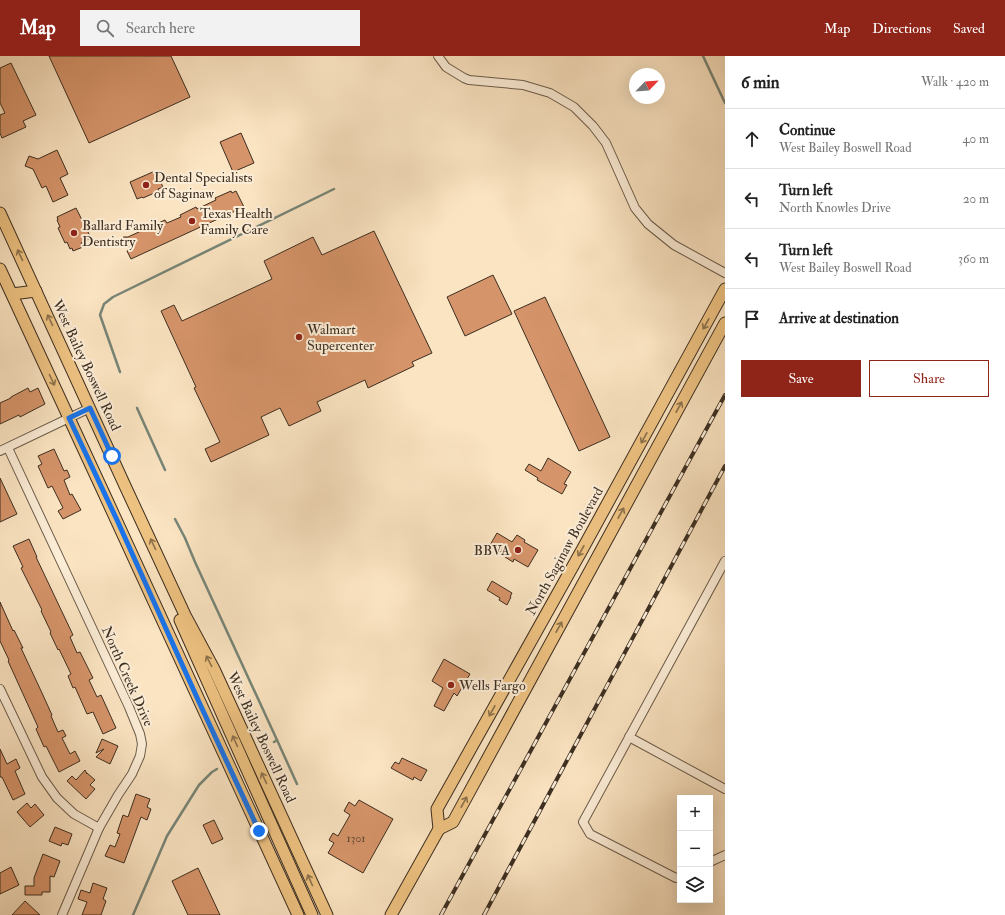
<!DOCTYPE html>
<html lang="en">
<head>
<meta charset="utf-8">
<style>
  :root { --surface:#fff; --page:#f2f2f2; --text:#222; --muted:#767676; --line:#e0e0e0; --accent:#8f2418 }
  body { margin:0; font-family:"IM FELL Double Pica",serif; background:var(--page); color:var(--text) }
  .controls { position:absolute; right:12px; bottom:12px; display:grid; overflow:hidden; border-radius:0px; box-shadow:0 4px 16px #0002 }
  .controls button { width:36px; height:36px; display:grid; place-items:center; padding:0; border:0; border-bottom:1px solid var(--line); background:var(--surface); color:var(--text); font:20px sans-serif }
  .compass { position:absolute; left:629px; top:12px; width:36px; height:36px; border-radius:50%; background:var(--surface); box-shadow:0 4px 16px #0002; rotate:65deg }
  .stop { position:absolute; width:12px; height:12px; margin:-9px; border:3px solid #1a73e8; border-radius:50%; background:#fff }
  .stop.end { background:#1a73e8; border-color:#fff; box-shadow:0 1px 4px #0008 }
  .list { margin:0; padding:0; list-style:none }
  h2 { display:flex; justify-content:space-between; align-items:center; height:52px; margin:0; padding:0 16px; font-size:17px }
  h2 small { font-size:13px; font-weight:400; color:var(--muted) }
  .list li { display:grid; grid-template-columns:26px 1fr auto; gap:12px; align-items:center; box-sizing:border-box; height:60px; padding:0 16px; border-top:1px solid var(--line) }
  .list b { display:block; font-size:15px; white-space:nowrap }
  .list p { margin:0; font-size:13px; white-space:nowrap; color:var(--muted) }
  .list em { font-size:13px; font-style:normal; color:var(--muted) }
  .actions { display:flex; gap:8px; padding:12px 16px }
  .actions a { flex:1; padding:9px 0; border:1px solid var(--accent); border-radius:0px; text-align:center; font-size:14px; color:var(--accent) }
  .actions .main { background:var(--accent); color:#fff }
  .icon { flex:none; width:22px; height:22px; fill:none; stroke:currentColor; stroke-width:2; stroke-linecap:round; stroke-linejoin:round }
  .map { position:relative; flex:none; width:725px; height:859px; overflow:hidden }
  header { display:flex; align-items:center; gap:24px; box-sizing:border-box; height:56px; padding:0 20px; background:var(--accent); color:#fff }
  header strong { font-size:19px }
  nav { display:flex; gap:22px; margin-inline-start:auto; font-size:14px }
  .search { width:280px; height:36px; background:var(--page); display:flex; align-items:center; gap:10px; box-sizing:border-box; padding:0 14px; border-radius:0px; color:var(--muted); font-size:15px }
  main { display:flex }
  aside { flex:1; background:var(--surface) }
  .map>svg:first-child { display:block }
</style>
</head>
<body>
<header>
<strong>Map</strong>
<div class="search"><svg class="icon" aria-label="search" viewBox="0 0 24 24"><circle cx="10" cy="10" r="6"/><path d="M15 15l6 6"/></svg>Search here</div>
<nav><a>Map</a><a>Directions</a><a>Saved</a></nav>
</header>
<main>
<div class="map">
<svg width="725" height="859" viewBox="0 0 725 859">
  <rect width="100%" height="100%" fill="#fbe4c2"/>
  <filter id="stains"><feTurbulence type="fractalNoise" baseFrequency=".005" numOctaves="4"/><feColorMatrix values="0 0 0 0 .2 0 0 0 0 .09 0 0 0 0 .02 0 0 0 .5 -.17"/></filter>
  <radialGradient id="worn" r=".72"><stop offset=".6" stop-color="#630" stop-opacity="0"/><stop offset="1" stop-color="#630" stop-opacity=".3"/></radialGradient>
  <g fill="none" stroke-linecap="round" stroke-linejoin="round">
    <g stroke="#778577" stroke-width="2.5">
      <polyline points="703,0 725,47"/>
      <polyline points="120,316 100,259 104,248 113,241 334,133"/>
      <polyline points="137,352 165,414"/>
      <polyline points="175,463 185,482 195,506 277,684 274,686"/>
      <polyline points="277,684 297,728"/>
      <polyline points="133,859 167,780 199,729 212,716 217,713"/>
    </g>
  </g>
  <g fill="#d6946a" stroke="#3c2e21">
    <polygon points="49,0 171,0 190,41 89,87"/>
    <polygon points="11,7 36,59 23,65 26,71 2,82 0,77 0,59 5,57 0,47 0,12"/>
    <polygon points="241,77 254,107 233,116 220,86"/>
    <polygon points="57,94 68,118 60,122 68,139 53,146 46,130 42,132 33,113 25,110 29,100 38,103"/>
    <polygon points="155,115 163,131 158,133 159,135 143,142 142,141 137,143 130,126"/>
    <polygon points="231,135 232,137 236,135 244,151 131,203 127,195 130,193 121,187 121,184 123,181 128,181 165,164 167,167 181,161 180,159 196,151 197,153 216,144 215,142"/>
    <polygon points="76,152 91,182 81,187 83,191 73,195 72,192 70,193 67,186 65,187 58,172 60,171 57,164 58,164 57,161"/>
    <polygon points="374,175 432,297 412,306 414,310 368,332 365,324 317,346 321,355 289,370 280,352 261,361 269,379 211,406 205,393 220,386 194,332 196,331 161,255 174,249 182,265 272,223 264,205 313,181 322,199"/>
    <polygon points="493,219 512,258 465,280 447,241"/>
    <polygon points="545,241 610,381 579,395 514,255"/>
    <polygon points="28,332 30,336 38,332 45,348 20,361 19,359 0,368 0,347 11,342 11,341"/>
    <polygon points="54,393 64,415 67,414 70,421 64,424 70,439 72,438 81,454 63,463 58,455 63,452 52,430 48,432 38,410 42,408 38,400"/>
    <polygon points="548,402 571,416 564,428 567,429 562,438 537,424 538,422 525,414 529,408 541,415"/>
    <polygon points="0,422 17,458 0,466"/>
    <polygon points="497,477 512,486 517,479 525,484 524,486 538,494 528,511 514,503 513,506 505,501 506,499 490,489"/>
    <polygon points="29,483 37,501 36,501 73,579 70,581 77,597 80,596 93,622 89,624 97,641 101,639 116,672 103,678 93,656 87,658 75,631 73,632 68,620 71,618 59,593 58,594 50,577 51,576 41,555 42,554 21,512 23,511 13,490"/>
    <polygon points="492,525 512,537 510,541 511,541 507,549 499,544 500,542 487,534"/>
    <polygon points="0,546 13,575 14,574 23,592 21,592 42,637 52,659 51,660 58,676 63,674 66,680 62,682 70,698 75,695 80,705 59,716 46,690 44,691 36,673 38,671 8,605 9,604 0,585"/>
    <polygon points="444,603 470,618 457,640 454,637 444,655 434,650 443,632 432,625"/>
    <polygon points="102,683 118,690 110,708 96,701 104,693 96,697"/>
    <polygon points="0,693 7,708 16,703 20,712 15,715 25,738 13,744 2,721 0,721"/>
    <polygon points="402,702 427,714 421,725 414,721 413,724 391,712 395,706 399,708"/>
    <polygon points="85,714 87,718 87,717 95,724 90,729 95,733 86,743 67,725 72,720 76,724"/>
    <polygon points="136,738 150,743 147,751 151,753 147,764 141,761 124,807 105,800 110,789 115,791 120,778 117,777 123,759 128,761"/>
    <polygon points="359,744 393,763 363,817 328,797 334,787 329,784 333,777 338,780 350,759 344,755 349,746 355,750"/>
    <polygon points="27,747 31,752 35,748 44,759 30,771 17,756"/>
    <polygon points="214,764 223,783 212,788 203,769"/>
    <polygon points="55,771 72,778 68,789 62,787 61,790 49,785"/>
    <polygon points="43,798 60,805 54,821 50,820 50,836 42,836 42,839 25,839 25,830 34,830 34,822"/>
    <polygon points="11,811 19,829 0,838 0,817"/>
    <polygon points="198,812 220,859 188,859 172,825"/>
    <polygon points="93,827 107,832 103,843 106,845 101,859 82,859 87,846 78,843 81,834 90,837"/>
    <polygon points="25,845 40,859 12,859"/>
  </g>
  <g fill="none" stroke-linecap="round" stroke-linejoin="round">
    <defs>
      <g id="minor">
        <polyline points="438,0 446,11 464,22 469,24 523,29 550,37 574,51 593,70 606,87 635,152 648,168 674,189 725,217"/>
        <polyline points="8,392 129,651 140,678 142,688 140,700 132,718 118,739 99,772 62,859"/>
        <polyline points="0,395 90,352"/>
        <polyline points="0,633 42,721 57,742 74,758 99,772"/>
        <polyline points="629,681 725,733"/>
        <polyline points="710,806 725,799"/>
        <polyline points="680,821 676,822 590,778 583,766 725,505"/>
      </g>
      <g id="major">
        <polyline points="0,157 126,432 185,559 214,613 327,859"/>
        <path d="M0,213C100,428 199,644 298,859"/>
        <polyline points="12,238 36,235"/>
        <polyline points="180,564 312,859"/>
        <polyline points="439,773 453,766 725,267"/>
        <polyline points="391,859 439,773 437,753 582,494 725,233"/>
      </g>
    </defs>
    <use href="#minor" stroke="#6c5c49" stroke-width="10"/>
    <use href="#major" stroke="#3c2e21" stroke-width="13"/>
    <use href="#minor" stroke="#fcedd7" stroke-width="8"/>
    <use href="#major" stroke="#eec281" stroke-width="11"/>
    <defs>
      <g id="rail">
        <polyline points="441,859 725,339"/>
        <polyline points="484,859 725,410"/>
      </g>
    </defs>
    <use href="#rail" stroke="#3c2e21" stroke-width="4"/>
    <use href="#rail" stroke="#fcedd7" stroke-width="2.5" stroke-dasharray="8" stroke-linecap="butt"/>
  </g>
  <defs><path id="oneway-shaft" d="M-6 0H5M1.5-3L5.5 0L1.5 3" fill="none" stroke-width="1.6" stroke-linecap="round" stroke-linejoin="round"/></defs>
  <g stroke="#8c714c">
    <use href="#oneway-shaft" transform="translate(20 199) rotate(-115)"/>
    <use href="#oneway-shaft" transform="translate(50 264) rotate(-115)"/>
    <use href="#oneway-shaft" transform="translate(706 268) rotate(119)"/>
    <use href="#oneway-shaft" transform="translate(52 324) rotate(65)"/>
    <use href="#oneway-shaft" transform="translate(679 351) rotate(-61)"/>
    <use href="#oneway-shaft" transform="translate(644 382) rotate(119)"/>
    <use href="#oneway-shaft" transform="translate(621 457) rotate(-61)"/>
    <use href="#oneway-shaft" transform="translate(153 488) rotate(-115)"/>
    <use href="#oneway-shaft" transform="translate(581 495) rotate(119)"/>
    <use href="#oneway-shaft" transform="translate(559 571) rotate(-61)"/>
    <use href="#oneway-shaft" transform="translate(209 605) rotate(-117)"/>
    <use href="#oneway-shaft" transform="translate(492 655) rotate(119)"/>
    <use href="#oneway-shaft" transform="translate(235 685) rotate(-114)"/>
    <use href="#oneway-shaft" transform="translate(264 722) rotate(-115)"/>
    <use href="#oneway-shaft" transform="translate(464 746) rotate(-61)"/>
    <use href="#oneway-shaft" transform="translate(310 824) rotate(-114)"/>
  </g>
  <g fill="none" stroke-linecap="round" stroke-linejoin="round">
    <polyline stroke="#1a73e8" stroke-width="5" points="112,400 90,352 69,362 117,464 199,646 259,775"/>
  </g>
  <g fill="#8f2418" stroke="#fcedd7" stroke-width="1.5">
    <circle cx="146" cy="129" r="4"/>
    <circle cx="192" cy="165" r="4"/>
    <circle cx="74" cy="177" r="4"/>
    <circle cx="299" cy="281" r="4"/>
    <circle cx="518" cy="494" r="4"/>
    <circle cx="451" cy="629" r="4"/>
  </g>
  <g text-anchor="middle" stroke-width="4" stroke-linejoin="round" paint-order="stroke">
    <g font-size="12" fill="#624833">
      <text x="356" y="786">1301</text>
    </g>
    <g font-size="14" fill="#3c2e21" stroke="#fcedd7" text-anchor="start">
      <text x="154" y="126">Dental Specialists<tspan x="154" dy="16">of Saginaw</tspan></text>
      <text x="200" y="162">Texas Health<tspan x="200" dy="16">Family Care</tspan></text>
      <text x="82" y="174">Ballard Family<tspan x="82" dy="16">Dentistry</tspan></text>
      <text x="307" y="278">Walmart<tspan x="307" dy="16">Supercenter</tspan></text>
      <text x="510" y="499" text-anchor="end">BBVA</text>
      <text x="459" y="634">Wells Fargo</text>
    </g>
    <g font-size="14" fill="#3c2e21" stroke="#fcedd7">
      <text transform="translate(87 309) rotate(65)" y="5">West Bailey Boswell Road</text>
      <text transform="translate(564 495) rotate(-61)" y="5">North Saginaw Boulevard</text>
      <text transform="translate(128 620) rotate(66)" y="5">North Creek Drive</text>
      <text transform="translate(262 681) rotate(65)" y="5">West Bailey Boswell Road</text>
    </g>
  </g>
  <rect width="100%" height="100%" filter="url(#stains)"/>
  <rect width="100%" height="100%" fill="url(#worn)"/>
</svg>
<div class="controls">
<button>+</button>
<button>−</button>
<button><svg class="icon" aria-label="layers" viewBox="0 0 24 24"><path d="M12 4l9 5-9 5-9-5zM3 14l9 5 9-5"/></svg></button>
</div>
<svg class="compass" viewBox="-18 -18 36 36"><path d="M0-13l5 13h-10z" fill="#e53935"/><path d="M0 13l5-13h-10z" fill="#767676"/></svg>
<div class="stop" style="left:112px;top:400px"></div>
<div class="stop end" style="left:259px;top:775px"></div>
</div>
<aside>
<h2>6 min<small>Walk · 420 m</small></h2>
<ul class="list">
<li><svg class="icon" aria-label="ahead" viewBox="0 0 24 24"><path d="M12 20V5M6 11l6-6 6 6"/></svg><div><b>Continue</b><p>West Bailey Boswell Road</p></div><em>40 m</em></li>
<li><svg class="icon" aria-label="left" viewBox="0 0 24 24"><path d="M17 20v-9H6M10 6l-5 5 5 5"/></svg><div><b>Turn left</b><p>North Knowles Drive</p></div><em>20 m</em></li>
<li><svg class="icon" aria-label="left" viewBox="0 0 24 24"><path d="M17 20v-9H6M10 6l-5 5 5 5"/></svg><div><b>Turn left</b><p>West Bailey Boswell Road</p></div><em>360 m</em></li>
<li><svg class="icon" aria-label="arrive" viewBox="0 0 24 24"><path d="M6 21V4h12l-3 4 3 4H6"/></svg><div><b>Arrive at destination</b></div></li>
</ul>
<div class="actions"><a class="main">Save</a><a>Share</a></div>
</aside>
</main>
</body>
</html>
